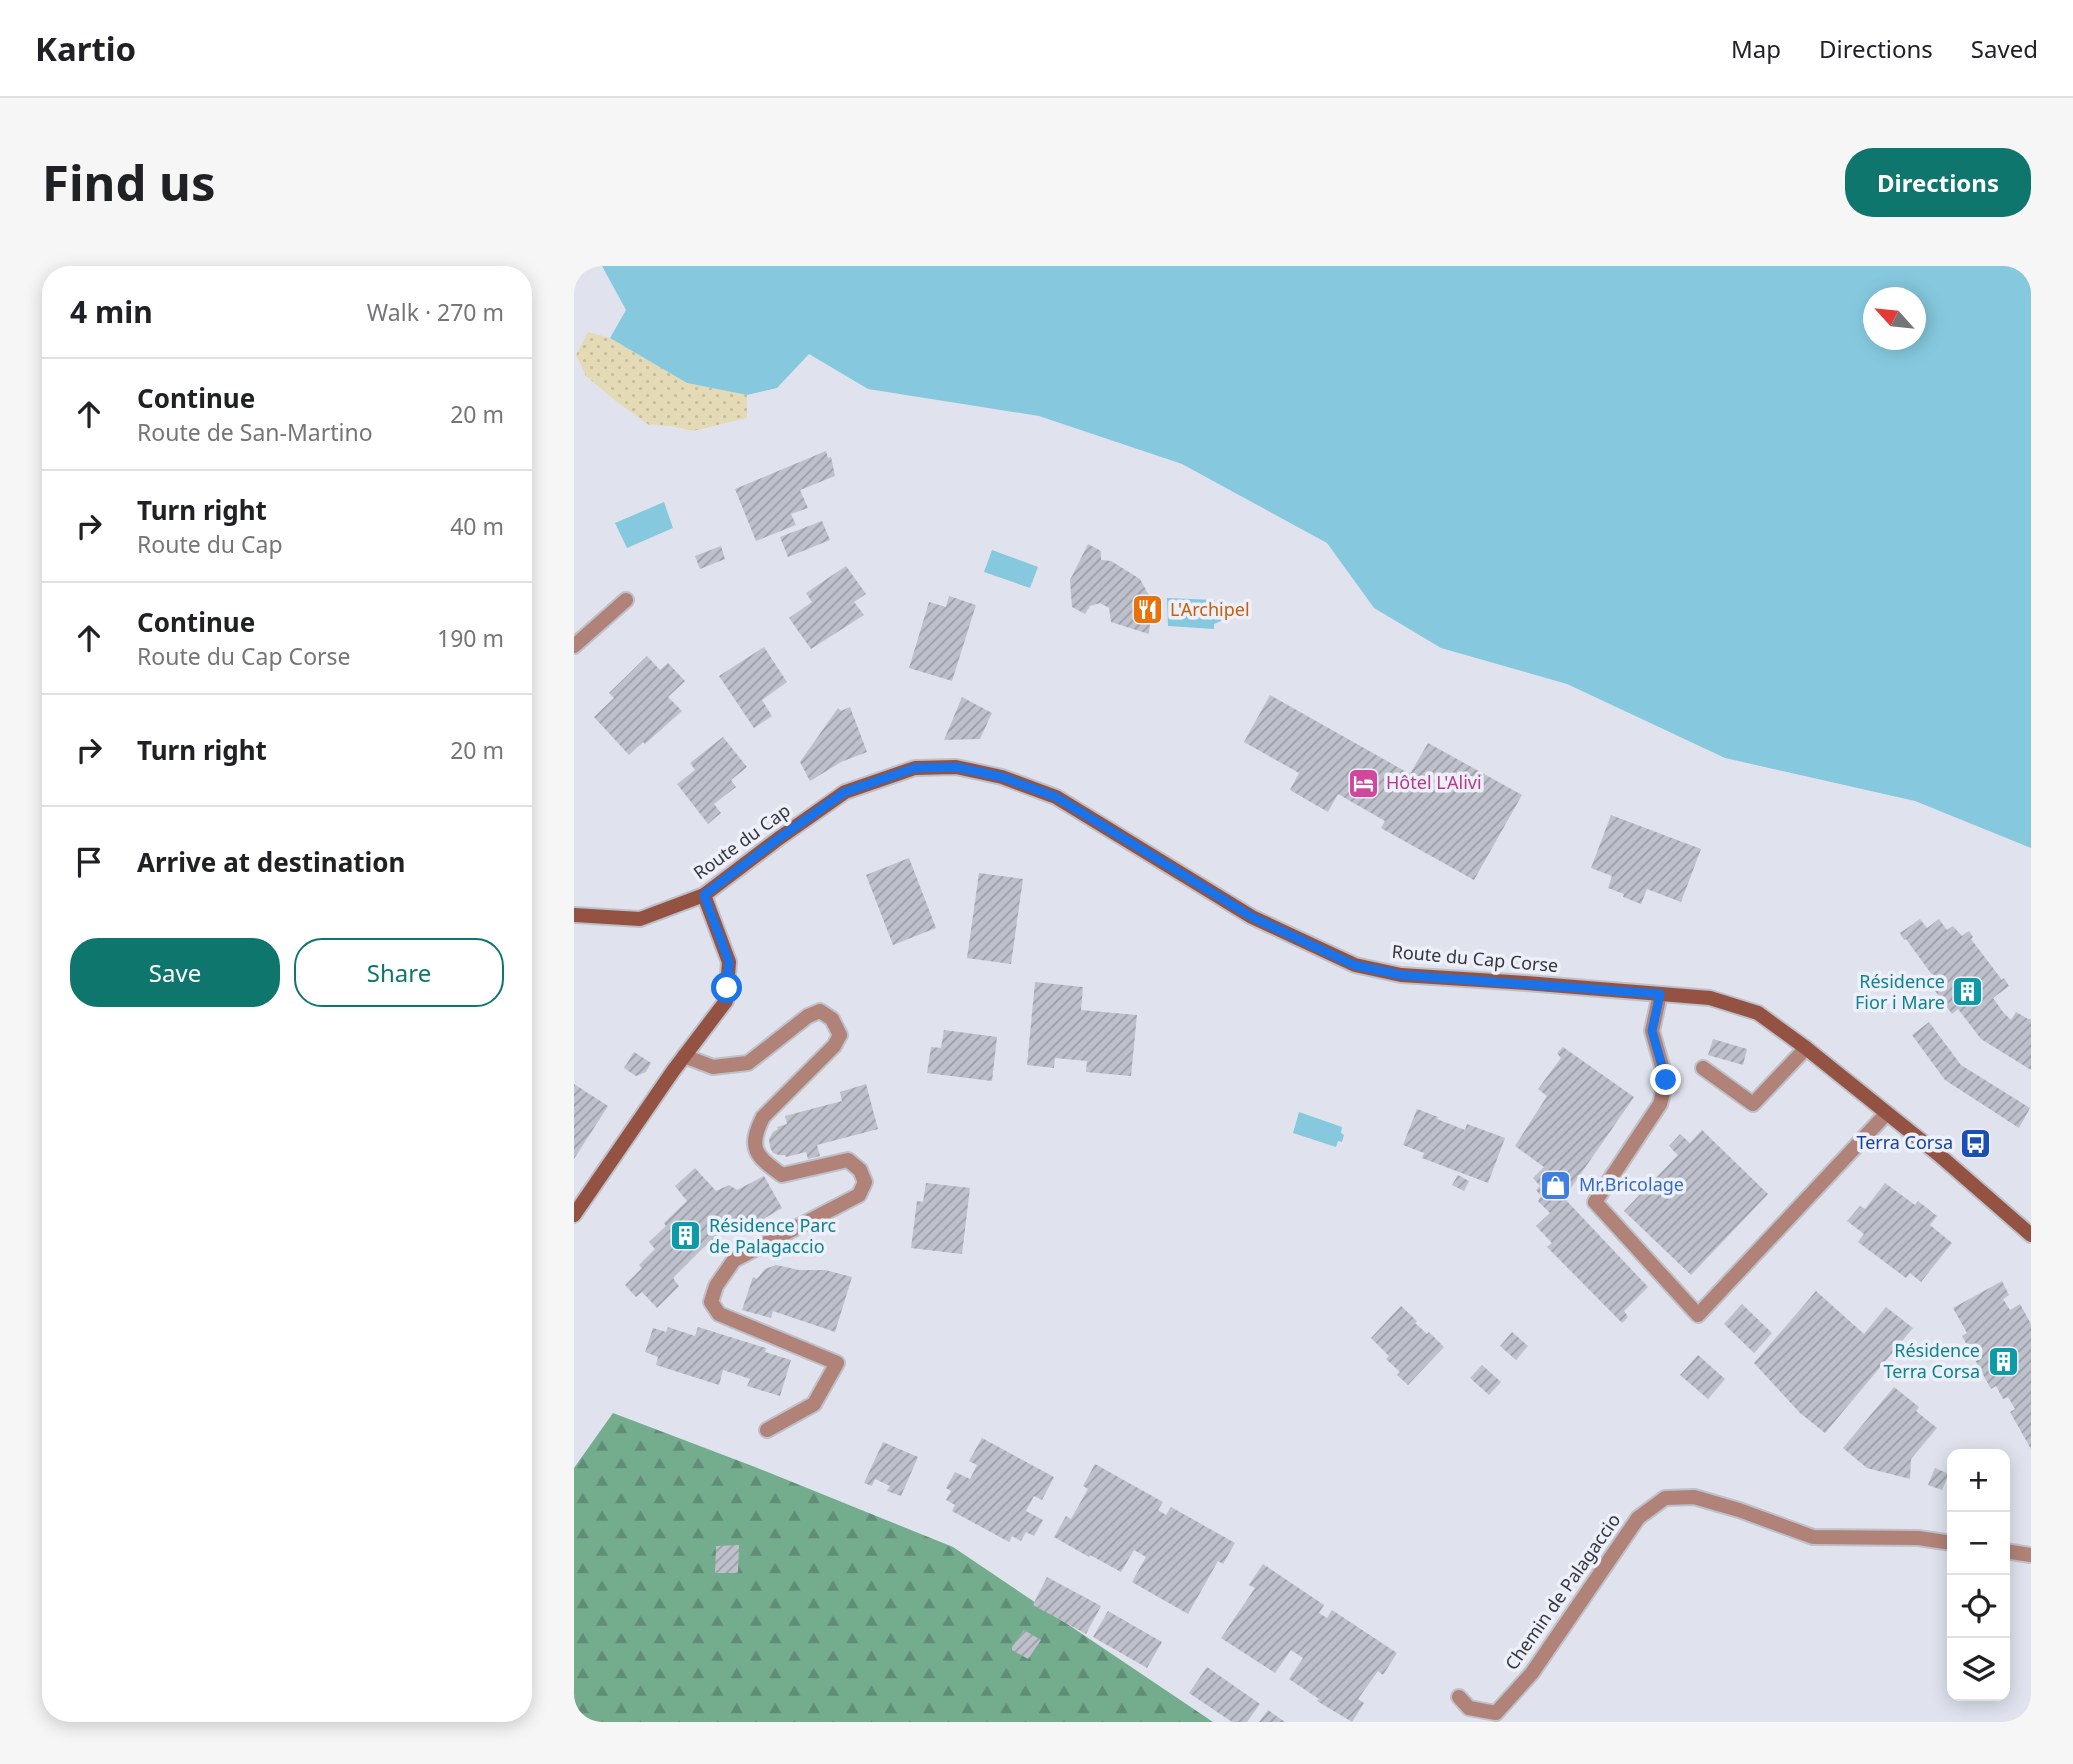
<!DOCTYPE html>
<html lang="en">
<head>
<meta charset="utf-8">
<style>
  :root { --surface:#fff; --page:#f6f6f6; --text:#202124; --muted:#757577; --line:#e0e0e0; --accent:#0f766e }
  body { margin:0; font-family:"Noto Sans",sans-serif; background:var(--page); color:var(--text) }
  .controls { position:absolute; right:21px; bottom:21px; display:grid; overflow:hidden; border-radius:14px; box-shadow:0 4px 18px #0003 }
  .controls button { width:63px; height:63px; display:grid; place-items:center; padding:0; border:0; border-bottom:2px solid var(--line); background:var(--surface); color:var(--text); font:35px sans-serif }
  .compass { position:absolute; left:1289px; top:21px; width:63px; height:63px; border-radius:50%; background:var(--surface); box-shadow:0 4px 18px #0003; rotate:297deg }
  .stop { position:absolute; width:21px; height:21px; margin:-16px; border:5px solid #1a73e8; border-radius:50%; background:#fff }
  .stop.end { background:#1a73e8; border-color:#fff; box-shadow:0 2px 7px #0008 }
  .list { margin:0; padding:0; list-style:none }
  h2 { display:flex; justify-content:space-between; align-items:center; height:91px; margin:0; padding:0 28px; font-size:30px }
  h2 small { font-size:23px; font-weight:400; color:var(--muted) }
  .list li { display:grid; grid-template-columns:46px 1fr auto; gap:21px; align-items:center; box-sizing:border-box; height:112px; padding:0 28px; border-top:2px solid var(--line) }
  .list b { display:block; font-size:26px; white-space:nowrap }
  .list p { margin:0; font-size:23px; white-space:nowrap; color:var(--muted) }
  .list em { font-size:23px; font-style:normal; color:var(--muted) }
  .actions { display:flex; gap:14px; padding:21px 28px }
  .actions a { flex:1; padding:16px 0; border:2px solid var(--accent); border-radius:28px; text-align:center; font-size:24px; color:var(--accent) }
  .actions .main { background:var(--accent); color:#fff }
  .icon { flex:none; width:38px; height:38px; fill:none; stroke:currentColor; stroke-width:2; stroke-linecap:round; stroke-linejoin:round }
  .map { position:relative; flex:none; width:1457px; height:1456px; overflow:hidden; border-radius:28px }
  header { display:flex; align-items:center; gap:42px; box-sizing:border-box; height:98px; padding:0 35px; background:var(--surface); border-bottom:2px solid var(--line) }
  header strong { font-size:33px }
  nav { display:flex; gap:38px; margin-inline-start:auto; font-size:24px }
  .intro { display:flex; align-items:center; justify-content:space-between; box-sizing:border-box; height:168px; padding:0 42px }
  h1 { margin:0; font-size:49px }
  .button { padding:18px 32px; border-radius:28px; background:var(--accent); color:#fff; font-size:24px; font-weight:700 }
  main { display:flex; gap:42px; padding:0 42px }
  aside { flex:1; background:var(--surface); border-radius:28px; box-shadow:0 4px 18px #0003 }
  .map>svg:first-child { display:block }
</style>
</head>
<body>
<header>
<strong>Kartio</strong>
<nav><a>Map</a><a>Directions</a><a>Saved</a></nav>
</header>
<div class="intro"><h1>Find us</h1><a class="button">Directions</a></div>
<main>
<aside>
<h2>4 min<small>Walk · 270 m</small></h2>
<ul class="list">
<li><svg class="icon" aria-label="ahead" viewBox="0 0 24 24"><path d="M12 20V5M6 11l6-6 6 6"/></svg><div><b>Continue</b><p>Route de San-Martino</p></div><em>20 m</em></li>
<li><svg class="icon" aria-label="right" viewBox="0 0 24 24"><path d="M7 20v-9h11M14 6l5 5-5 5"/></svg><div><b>Turn right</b><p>Route du Cap</p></div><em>40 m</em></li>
<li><svg class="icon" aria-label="ahead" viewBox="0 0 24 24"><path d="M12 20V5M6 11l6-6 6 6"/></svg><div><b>Continue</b><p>Route du Cap Corse</p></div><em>190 m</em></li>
<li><svg class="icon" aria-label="right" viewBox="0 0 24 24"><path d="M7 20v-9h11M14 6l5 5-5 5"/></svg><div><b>Turn right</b></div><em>20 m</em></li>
<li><svg class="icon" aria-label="arrive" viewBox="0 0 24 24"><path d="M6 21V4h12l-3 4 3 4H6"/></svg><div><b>Arrive at destination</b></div></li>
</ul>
<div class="actions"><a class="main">Save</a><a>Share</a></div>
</aside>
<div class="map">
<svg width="1457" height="1456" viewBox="0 0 1457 1456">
  <defs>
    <pattern id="forest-firs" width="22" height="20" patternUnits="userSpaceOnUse" patternTransform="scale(1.75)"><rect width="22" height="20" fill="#74ac8e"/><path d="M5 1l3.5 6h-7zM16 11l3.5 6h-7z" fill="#608d75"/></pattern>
    <pattern id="sand-dots" width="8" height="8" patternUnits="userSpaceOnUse" patternTransform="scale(1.75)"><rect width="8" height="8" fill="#e4dab5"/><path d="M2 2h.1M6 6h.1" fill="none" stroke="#c4bc9c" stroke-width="1.8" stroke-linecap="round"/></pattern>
    <pattern id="building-hatch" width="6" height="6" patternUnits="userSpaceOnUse" patternTransform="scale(1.75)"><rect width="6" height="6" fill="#bec0cb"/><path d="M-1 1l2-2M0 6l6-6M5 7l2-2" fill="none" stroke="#9b9da6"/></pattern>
  </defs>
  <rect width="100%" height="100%" fill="#e0e3ee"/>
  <polygon fill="url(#forest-firs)" points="39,1147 181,1201 379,1281 639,1456 0,1456 0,1202"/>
  <polygon fill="url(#sand-dots)" points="14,66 36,72 113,117 173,129 173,152 119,165 97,160 75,159 43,136 12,110 2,89"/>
  <g fill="#86c9de" fill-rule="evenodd">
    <path d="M28,0H1457V582L1341,535L1151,492L993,418L867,382L800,342L753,277L608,198L465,150L294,123L235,88L203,122L173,129L113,117L36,72L52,44ZM1300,32H1342V74H1300Z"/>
    <polygon points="90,236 99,262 53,282 41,257"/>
    <polygon points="418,284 464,301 456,322 410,306"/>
    <polygon points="593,332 641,334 641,339 648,344 647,355 640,358 640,363 594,360"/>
    <polygon points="725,846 768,861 767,867 770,869 768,876 764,875 762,881 719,867"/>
  </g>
  <g fill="url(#building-hatch)">
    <polygon points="252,185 254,192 257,191 261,210 226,224 234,242 217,248 222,259 182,275 161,223"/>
    <polygon points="248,255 256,274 214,291 206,271"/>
    <polygon points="514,278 527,285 527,294 537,295 566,313 578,335 575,368 537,356 535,342 526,337 516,340 511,348 498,341 496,314"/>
    <polygon points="147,280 151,293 126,303 121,290"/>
    <polygon points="272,300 292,328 280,336 290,349 237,383 215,352 238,336 232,327"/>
    <polygon points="375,330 402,339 378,415 335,402 355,336 372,341"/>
    <polygon points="190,381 213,416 188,434 198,450 180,462 145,410"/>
    <polygon points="73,390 86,404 94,397 111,415 94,431 108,445 71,478 69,476 55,489 20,451 40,432 35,427"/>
    <polygon points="696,429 836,508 854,477 948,529 900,614 807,562 811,555 764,528 754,546 716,524 725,507 670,476"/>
    <polygon points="388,431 418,447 406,473 370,474"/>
    <polygon points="276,441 293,486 267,496 236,515 226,496 264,442 267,445"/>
    <polygon points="149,471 173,501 157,514 162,521 140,538 147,547 134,558 103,518 121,504 116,497"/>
    <polygon points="1037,549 1127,583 1107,636 1073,623 1067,638 1049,631 1050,628 1034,622 1038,610 1017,602"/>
    <polygon points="335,592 362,662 319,679 292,609"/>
    <polygon points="405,607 449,613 437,698 393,692"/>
    <polygon points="1346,653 1353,662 1365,653 1373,664 1379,660 1388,670 1395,665 1399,671 1397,673 1428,714 1430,712 1435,720 1419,732 1429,746 1437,754 1442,746 1454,753 1457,753 1457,804 1407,773 1384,743 1378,748 1356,718 1361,713 1332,673 1330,674 1326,667"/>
    <polygon points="461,716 509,721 507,744 563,749 557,810 512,806 513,795 481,792 480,802 453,799"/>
    <polygon points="1355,756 1387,799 1456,842 1445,862 1371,814 1338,769"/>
    <polygon points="370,764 423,771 418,815 353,807 357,781 367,782"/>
    <polygon points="1139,773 1173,783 1169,799 1134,789"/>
    <polygon points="989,781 1060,831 990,932 1074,1021 1050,1045 1054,1051 1048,1057 973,981 978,977 962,960 976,947 964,935 967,930 962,924 966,920 959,912 970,901 941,880 973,830 964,823 987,792 983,787"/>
    <polygon points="60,786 77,797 72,806 62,810 50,802"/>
    <polygon points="0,818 34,840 0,893"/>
    <polygon points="292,818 304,863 243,879 246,890 234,893 232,886 212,891 211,889 205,889 199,887 196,881 195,873 199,866 204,863 203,861 213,858 211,850 268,835 266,826"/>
    <polygon points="843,843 864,851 863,853 891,864 893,858 931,872 914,917 848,892 850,887 829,879"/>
    <polygon points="1128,864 1194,928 1117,1009 1050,945 1104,889 1095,880 1106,868 1116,877"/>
    <polygon points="121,902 142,925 155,919 163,924 190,910 208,942 191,952 194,957 183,964 169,949 128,983 99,1012 105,1020 83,1042 68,1026 62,1031 51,1019 68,1002 65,999 81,983 75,976 92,960 90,957 113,935 101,920"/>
    <polygon points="884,909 895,915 890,925 878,919"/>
    <polygon points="352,917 396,922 388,988 337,982 343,935 349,936"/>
    <polygon points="1311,917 1341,939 1344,935 1363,950 1356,959 1378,977 1347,1016 1336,1007 1332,1012 1284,976 1290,968 1273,955 1286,940 1291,943"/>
    <polygon points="202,999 225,1004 251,1004 278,1011 261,1066 199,1045 197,1052 168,1044 179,1011 183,1013 191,1003"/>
    <polygon points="1428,1015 1435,1029 1429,1033 1436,1044 1446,1038 1457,1058 1457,1183 1436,1146 1441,1143 1434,1131 1429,1133 1422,1120 1417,1123 1388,1070 1393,1067 1379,1042"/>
    <polygon points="1242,1025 1290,1068 1312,1041 1339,1062 1251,1167 1226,1147 1180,1097"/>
    <polygon points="1168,1038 1198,1067 1180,1087 1150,1058"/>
    <polygon points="827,1040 843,1055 841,1057 853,1068 855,1066 870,1081 834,1119 823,1109 826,1106 812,1093 815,1090 797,1072"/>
    <polygon points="94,1061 121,1070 124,1061 192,1082 191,1086 217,1094 206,1130 173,1120 176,1113 149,1104 145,1119 82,1099 84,1091 71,1086 79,1062 92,1066"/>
    <polygon points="938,1066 954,1080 942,1094 926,1080"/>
    <polygon points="1124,1089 1151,1113 1134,1133 1106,1109"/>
    <polygon points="908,1099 927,1116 915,1129 896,1112"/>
    <polygon points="1320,1121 1345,1141 1342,1145 1363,1162 1337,1193 1336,1213 1293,1202 1269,1182"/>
    <polygon points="408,1172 480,1211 468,1234 460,1230 452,1245 469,1254 460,1270 452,1266 447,1275 438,1270 435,1276 378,1245 381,1239 372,1234 377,1225 372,1222 381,1206 396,1213 403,1199 395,1195"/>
    <polygon points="309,1176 344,1191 327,1230 313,1225 316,1220 301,1213 298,1220 290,1217"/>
    <polygon points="521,1198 589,1236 584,1244 592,1249 597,1241 661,1277 649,1298 644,1295 614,1348 558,1316 572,1291 560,1284 547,1306 516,1289 515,1291 480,1271 492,1250 497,1253 514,1223 509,1220"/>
    <polygon points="1361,1202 1375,1208 1368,1224 1354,1219"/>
    <polygon points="165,1279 164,1307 141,1307 142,1280"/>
    <polygon points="689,1298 750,1339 745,1347 753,1352 758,1344 823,1387 809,1409 804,1405 784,1433 790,1437 778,1456 743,1435 745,1433 715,1413 729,1392 717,1384 701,1407 647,1372 681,1322 675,1319"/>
    <polygon points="473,1311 527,1340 512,1368 459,1339"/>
    <polygon points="534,1345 588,1376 573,1402 519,1371"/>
    <polygon points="450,1364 467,1374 454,1393 438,1384 438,1381"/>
    <polygon points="633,1401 686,1438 673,1456 658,1456 615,1427"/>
    <polygon points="694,1444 711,1456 685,1456"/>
  </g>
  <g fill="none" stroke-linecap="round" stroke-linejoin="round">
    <defs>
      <g id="lane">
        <polyline points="1086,728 1078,765 1092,814 1086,838 1021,936 1124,1049 1313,847"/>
        <path d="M110,790L139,801L174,797L234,750L246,745L258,753L266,769L260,780L189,851C173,883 182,890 208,909L274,894L286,904L291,916L285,929L160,994L142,1020L137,1036L145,1048L263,1097L240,1138L193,1164"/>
        <polyline points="1129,802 1179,838 1232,782"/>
      </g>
      <g id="street">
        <polyline points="0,380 52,334"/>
        <polyline points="1431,1285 1457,1289"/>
        <polyline points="885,1431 895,1442 922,1447 958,1407 1064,1252 1091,1232 1120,1231 1165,1244 1239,1271 1344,1272 1378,1277"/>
      </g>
      <g id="secondary">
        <polyline points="0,649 66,653 130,629 204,573 271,526 341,502 382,501 428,511 482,531 678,651 781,699 827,709 952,717 1136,732 1184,747 1232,782 1364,888 1457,969"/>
        <polyline points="0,949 99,805 152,735 155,696 130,629"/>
      </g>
    </defs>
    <use href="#lane" stroke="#bec0ca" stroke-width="18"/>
    <use href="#street" stroke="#bec0ca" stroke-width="18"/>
    <use href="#secondary" stroke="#bec0ca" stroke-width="18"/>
    <use href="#lane" stroke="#b18277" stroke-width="14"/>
    <use href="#street" stroke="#b18277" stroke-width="14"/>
    <use href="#secondary" stroke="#945342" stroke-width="14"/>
  </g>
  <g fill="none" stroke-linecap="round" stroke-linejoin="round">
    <polyline stroke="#1a73e8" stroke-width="9" points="153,722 155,696 130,629 204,573 271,526 341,502 382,501 428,511 482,531 678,651 780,699 827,709 1086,728 1078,765 1092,814"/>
  </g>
  <defs>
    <symbol id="restaurant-square" viewBox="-11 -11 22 22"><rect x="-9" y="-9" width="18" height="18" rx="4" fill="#e8710a" stroke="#edf0fb"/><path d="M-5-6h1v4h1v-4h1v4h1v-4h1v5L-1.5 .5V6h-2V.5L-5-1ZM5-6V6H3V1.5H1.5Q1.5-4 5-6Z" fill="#fff"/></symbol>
    <symbol id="hotel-square" viewBox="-11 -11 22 22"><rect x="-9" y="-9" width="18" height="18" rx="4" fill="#d1479c" stroke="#edf0fb"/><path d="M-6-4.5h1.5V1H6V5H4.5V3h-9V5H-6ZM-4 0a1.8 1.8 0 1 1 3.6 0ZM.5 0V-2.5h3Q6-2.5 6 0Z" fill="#fff"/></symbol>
    <symbol id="building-square" viewBox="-11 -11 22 22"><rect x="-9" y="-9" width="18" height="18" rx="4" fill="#0f9aa8" stroke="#edf0fb"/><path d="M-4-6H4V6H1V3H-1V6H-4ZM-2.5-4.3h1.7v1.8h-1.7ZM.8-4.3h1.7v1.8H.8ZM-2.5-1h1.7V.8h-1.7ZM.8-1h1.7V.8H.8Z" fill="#fff"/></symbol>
    <symbol id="bus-square" viewBox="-11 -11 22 22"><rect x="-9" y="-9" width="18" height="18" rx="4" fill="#1a4fb4" stroke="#edf0fb"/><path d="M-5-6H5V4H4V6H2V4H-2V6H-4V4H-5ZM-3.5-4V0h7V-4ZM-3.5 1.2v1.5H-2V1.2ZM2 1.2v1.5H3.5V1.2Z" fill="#fff"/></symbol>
    <symbol id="shop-square" viewBox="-11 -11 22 22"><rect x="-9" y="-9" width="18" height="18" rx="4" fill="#3f7fe0" stroke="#edf0fb"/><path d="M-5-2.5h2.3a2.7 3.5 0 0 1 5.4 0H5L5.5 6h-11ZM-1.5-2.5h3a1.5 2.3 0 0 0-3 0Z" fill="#fff"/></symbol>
  </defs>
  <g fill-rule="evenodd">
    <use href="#restaurant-square" x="556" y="326" width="35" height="35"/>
    <use href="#hotel-square" x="772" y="500" width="35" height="35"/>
    <use href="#building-square" x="1376" y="708" width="35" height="35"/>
    <use href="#bus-square" x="1384" y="860" width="35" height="35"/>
    <use href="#shop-square" x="964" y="902" width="35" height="35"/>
    <use href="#building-square" x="94" y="952" width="35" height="35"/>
    <use href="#building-square" x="1412" y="1078" width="35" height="35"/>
  </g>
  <g text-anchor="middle" stroke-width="7" stroke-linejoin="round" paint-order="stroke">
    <g font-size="18" fill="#c56008" stroke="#edf0fb" text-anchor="start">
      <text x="596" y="350">L'Archipel</text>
    </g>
    <g font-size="18" fill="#b23c85" stroke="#edf0fb" text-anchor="start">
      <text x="812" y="523">Hôtel L'Alivi</text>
    </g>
    <g font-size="18" fill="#35363a" stroke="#edf0fb">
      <text transform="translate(168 576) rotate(-36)" y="6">Route du Cap</text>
      <text transform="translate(901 693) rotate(5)" y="6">Route du Cap Corse</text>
      <text transform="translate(989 1326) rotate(-55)" y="6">Chemin de Palagaccio</text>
    </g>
    <g font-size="18" fill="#0d838f" stroke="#edf0fb" text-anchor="end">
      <text x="1371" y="722">Résidence<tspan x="1371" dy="21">Fior i Mare</tspan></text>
      <text x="135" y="966" text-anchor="start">Résidence Parc<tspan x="135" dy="21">de Palagaccio</tspan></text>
      <text x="1406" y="1091">Résidence<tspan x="1406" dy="21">Terra Corsa</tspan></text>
    </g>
    <g font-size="18" fill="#164399" stroke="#edf0fb" text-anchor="end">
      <text x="1379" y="883">Terra Corsa</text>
    </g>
    <g font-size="18" fill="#366cbe" stroke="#edf0fb" text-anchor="start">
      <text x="1005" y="925">Mr.Bricolage</text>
    </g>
  </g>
</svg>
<div class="controls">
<button>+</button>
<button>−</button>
<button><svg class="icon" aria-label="locate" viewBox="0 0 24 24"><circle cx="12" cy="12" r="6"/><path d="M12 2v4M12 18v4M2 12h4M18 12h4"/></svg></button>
<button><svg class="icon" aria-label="layers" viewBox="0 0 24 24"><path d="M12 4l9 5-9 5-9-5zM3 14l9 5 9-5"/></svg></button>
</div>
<svg class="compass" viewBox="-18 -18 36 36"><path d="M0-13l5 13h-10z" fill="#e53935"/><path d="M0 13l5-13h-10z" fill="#757577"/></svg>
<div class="stop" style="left:153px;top:722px"></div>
<div class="stop end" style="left:1092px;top:814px"></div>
</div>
</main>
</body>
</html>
